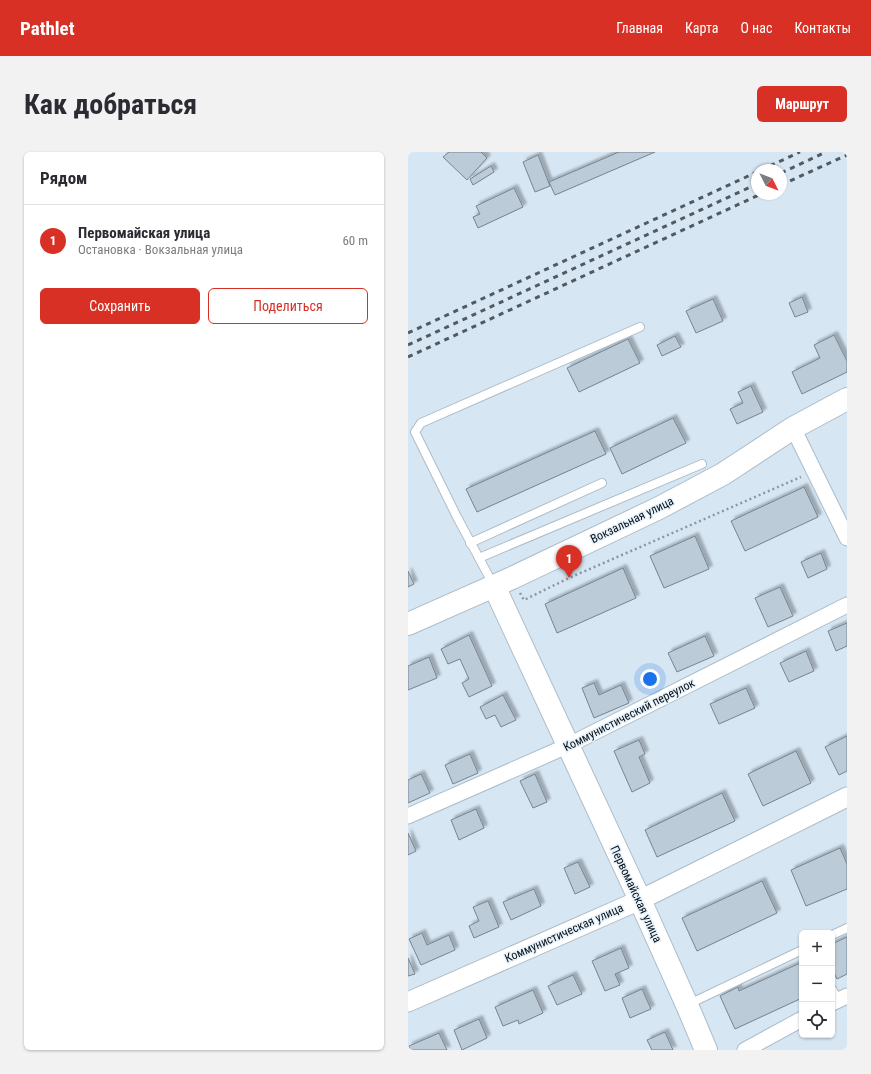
<!DOCTYPE html>
<html lang="ru">
<head>
<meta charset="utf-8">
<style>
  :root { --surface:#fff; --page:#f2f2f3; --text:#2b2b33; --muted:#7c7c81; --line:#e1e1e2; --accent:#d93025 }
  body { margin:0; font-family:"Roboto Condensed",sans-serif; background:var(--page); color:var(--text) }
  .controls { position:absolute; right:12px; bottom:12px; display:grid; overflow:hidden; border-radius:6px; box-shadow:0 1px 3px #0004 }
  .controls button { width:36px; height:36px; display:grid; place-items:center; padding:0; border:0; border-bottom:1px solid var(--line); background:var(--surface); color:var(--text); font:20px sans-serif }
  .compass { position:absolute; left:343px; top:12px; width:36px; height:36px; border-radius:50%; background:var(--surface); box-shadow:0 1px 3px #0004; rotate:132deg }
  .you { position:absolute; left:242px; top:527px; width:14px; height:14px; margin:-10px; border:3px solid #fff; border-radius:50%; background:#1a73e8; box-shadow:0 0 0 6px #1a73e833 }
  .badge { display:grid; place-items:center; width:26px; height:26px; border-radius:50%; background:var(--accent); color:#fff; font-size:13px; font-weight:700 }
  .pin { position:absolute; translate:-50% -33px; filter:drop-shadow(0 1px 2px #0008) }
  .pin::after { content:''; position:absolute; top:21px; width:14px; height:12px; background:inherit; clip-path:polygon(0 0,100% 0,50% 100%) }
  .list { margin:0; padding:0; list-style:none }
  h2 { display:flex; justify-content:space-between; align-items:center; height:52px; margin:0; padding:0 16px; font-size:17px }
  h2 small { font-size:13px; font-weight:400; color:var(--muted) }
  .list li { display:grid; grid-template-columns:26px 1fr auto; gap:12px; align-items:center; box-sizing:border-box; height:72px; padding:0 16px; border-top:1px solid var(--line) }
  .list b { display:block; font-size:15px; white-space:nowrap }
  .list p { margin:0; font-size:13px; white-space:nowrap; color:var(--muted) }
  .list em { font-size:13px; font-style:normal; color:var(--muted) }
  .actions { display:flex; gap:8px; padding:12px 16px }
  .actions a { flex:1; padding:9px 0; border:1px solid var(--accent); border-radius:6px; text-align:center; font-size:14px; color:var(--accent) }
  .actions .main { background:var(--accent); color:#fff }
  .icon { flex:none; width:22px; height:22px; fill:none; stroke:currentColor; stroke-width:2; stroke-linecap:round; stroke-linejoin:round }
  .map { position:relative; flex:none; width:439px; height:898px; overflow:hidden; border-radius:6px }
  header { display:flex; align-items:center; gap:24px; box-sizing:border-box; height:56px; padding:0 20px; background:var(--accent); color:#fff }
  header strong { font-size:19px }
  nav { display:flex; gap:22px; margin-inline-start:auto; font-size:14px }
  .intro { display:flex; align-items:center; justify-content:space-between; box-sizing:border-box; height:96px; padding:0 24px }
  h1 { margin:0; font-size:28px }
  .button { padding:10px 18px; border-radius:6px; background:var(--accent); color:#fff; font-size:14px; font-weight:700 }
  main { display:flex; gap:24px; padding:0 24px }
  aside { flex:1; background:var(--surface); border-radius:6px; box-shadow:0 1px 3px #0004 }
  .map>svg:first-child { display:block }
</style>
</head>
<body>
<header>
<strong>Pathlet</strong>
<nav><a>Главная</a><a>Карта</a><a>О нас</a><a>Контакты</a></nav>
</header>
<div class="intro"><h1>Как добраться</h1><a class="button">Маршрут</a></div>
<main>
<aside>
<h2>Рядом<small></small></h2>
<ul class="list">
<li><span class="badge">1</span><div><b>Первомайская улица</b><p>Остановка · Вокзальная улица</p></div><em>60 m</em></li>
</ul>
<div class="actions"><a class="main">Сохранить</a><a>Поделиться</a></div>
</aside>
<div class="map">
<svg width="439" height="898" viewBox="0 0 439 898">
  <defs>
    <filter id="shadow"><feDropShadow dx="3.5" dy="-3.5" stdDeviation="1" flood-color="#0004"/></filter>
  </defs>
  <rect width="100%" height="100%" fill="#d6e6f3"/>
  <g fill="#bccbd8" stroke="#768490" filter="url(#shadow)">
    <polygon points="41,0 73,0 79,6 59,28 35,5"/>
    <polygon points="211,0 247,0 147,43 141,30"/>
    <polygon points="130,3 142,34 127,40 115,10"/>
    <polygon points="83,14 86,20 65,33 62,27"/>
    <polygon points="106,36 115,55 70,76 65,65 72,62 68,54"/>
    <polygon points="394,145 400,160 387,165 381,151"/>
    <polygon points="305,147 315,169 288,181 278,159"/>
    <polygon points="426,183 439,209 439,220 394,242 384,220 412,206 406,193"/>
    <polygon points="267,184 273,195 254,204 249,193"/>
    <polygon points="220,187 232,211 171,240 159,216"/>
    <polygon points="343,234 355,260 329,272 322,257 335,251 330,240"/>
    <polygon points="265,266 278,291 214,322 202,296"/>
    <polygon points="187,279 198,302 69,360 58,337"/>
    <polygon points="396,335 410,365 337,399 323,369"/>
    <polygon points="287,384 301,417 256,436 242,404"/>
    <polygon points="413,401 419,417 400,426 393,410"/>
    <polygon points="215,416 228,446 149,481 137,452"/>
    <polygon points="0,419 6,432 0,435"/>
    <polygon points="372,435 385,464 360,475 347,446"/>
    <polygon points="439,471 439,494 428,499 420,479"/>
    <polygon points="61,483 84,534 61,545 54,531 61,527 52,507 40,512 33,497"/>
    <polygon points="297,484 306,504 269,520 260,501"/>
    <polygon points="398,499 406,519 381,530 372,511"/>
    <polygon points="21,505 29,526 0,538 0,514"/>
    <polygon points="186,531 191,543 213,533 221,551 186,566 174,536"/>
    <polygon points="338,536 347,556 311,572 302,552"/>
    <polygon points="95,543 108,568 93,575 87,563 78,567 72,555"/>
    <polygon points="439,584 439,619 431,623 417,595"/>
    <polygon points="231,588 237,602 231,605 242,631 224,640 206,599"/>
    <polygon points="388,599 403,631 355,654 340,622"/>
    <polygon points="62,602 70,621 45,632 37,613"/>
    <polygon points="13,622 22,641 0,651 0,628"/>
    <polygon points="127,622 139,650 125,656 112,629"/>
    <polygon points="314,641 327,669 249,705 237,678"/>
    <polygon points="68,657 76,676 51,688 43,668"/>
    <polygon points="0,681 8,699 0,703"/>
    <polygon points="432,696 439,712 439,737 398,754 383,718"/>
    <polygon points="170,710 182,735 167,742 156,716"/>
    <polygon points="354,729 369,761 289,799 274,766"/>
    <polygon points="126,737 133,754 103,768 95,750"/>
    <polygon points="80,749 91,775 66,786 61,774 71,769 65,755"/>
    <polygon points="14,781 19,793 41,783 47,798 13,813 1,787"/>
    <polygon points="439,785 439,822 429,827 424,817 424,792"/>
    <polygon points="213,796 221,816 207,822 212,833 197,839 184,809"/>
    <polygon points="0,806 7,822 0,824"/>
    <polygon points="392,811 394,815 394,846 327,877 312,844 330,835 331,839"/>
    <polygon points="165,823 174,842 149,853 140,834"/>
    <polygon points="234,837 243,857 222,866 214,846"/>
    <polygon points="125,838 135,861 111,872 110,868 95,874 87,855"/>
    <polygon points="71,867 79,886 54,898 46,878"/>
    <polygon points="257,880 265,898 244,898 239,888"/>
    <polygon points="31,881 39,898 2,898 1,894"/>
  </g>
  <g fill="none" stroke-linecap="round" stroke-linejoin="round">
    <defs>
      <g id="service">
        <polyline points="62,391 194,331"/>
        <polyline points="71,406 294,312"/>
        <polyline points="86,434 49,365 7,280 13,271 232,175"/>
        <polyline points="424,783 439,776"/>
        <polyline points="424,837 430,848"/>
        <polyline points="279,853 394,798"/>
      </g>
      <g id="minor">
        <polyline points="385,276 439,386"/>
        <polyline points="0,664 159,594 439,453"/>
        <polyline points="424,851 439,844"/>
        <polyline points="337,898 394,867"/>
      </g>
      <polyline id="tertiary" points="0,850 232,748 439,645"/>
      <g id="secondary">
        <polyline points="86,434 232,748 279,853 298,898"/>
        <polyline points="0,472 104,426 251,356 315,322 385,276 439,247"/>
      </g>
    </defs>
    <use href="#service" stroke="#acbcc8" stroke-width="10"/>
    <use href="#minor" stroke="#acbcc8" stroke-width="17"/>
    <use href="#tertiary" stroke="#acbcc8" stroke-width="21"/>
    <use href="#secondary" stroke="#acbcc8" stroke-width="24"/>
    <polyline stroke="#8b97a1" stroke-width="2.5" stroke-dasharray="2 3" stroke-linecap="butt" points="112,441 116,448 161,426 393,325"/>
    <use href="#service" stroke="#fff" stroke-width="8"/>
    <use href="#minor" stroke="#fff" stroke-width="15"/>
    <use href="#tertiary" stroke="#fff" stroke-width="19"/>
    <use href="#secondary" stroke="#fff" stroke-width="22"/>
    <g stroke="#515a62" stroke-width="3" stroke-dasharray="5 5" stroke-linecap="butt">
      <polyline points="353,18 392,0"/>
      <polyline points="373,21 418,0"/>
      <polyline points="373,33 439,3"/>
      <polyline points="0,181 349,20"/>
      <polyline points="0,193 349,32"/>
      <polyline points="0,205 353,42"/>
    </g>
  </g>
  <g text-anchor="middle" stroke-width="3" stroke-linejoin="round" paint-order="stroke">
    <g font-size="12" fill="#0a0f14" stroke="#e6f3fd">
      <text transform="translate(224 368) rotate(-26)" y="4">Вокзальная улица</text>
      <text transform="translate(221 563) rotate(-27)" y="4">Коммунистический переулок</text>
      <text transform="translate(228 742) rotate(65)" y="4">Первомайская улица</text>
      <text transform="translate(156 781) rotate(-24)" y="4">Коммунистическая улица</text>
    </g>
  </g>
</svg>
<div class="controls">
<button>+</button>
<button>−</button>
<button><svg class="icon" aria-label="locate" viewBox="0 0 24 24"><circle cx="12" cy="12" r="6"/><path d="M12 2v4M12 18v4M2 12h4M18 12h4"/></svg></button>
</div>
<svg class="compass" viewBox="-18 -18 36 36"><path d="M0-13l5 13h-10z" fill="#e53935"/><path d="M0 13l5-13h-10z" fill="#7c7c81"/></svg>
<div class="you"></div>
<div class="pin badge" style="left:161px;top:426px">1</div>
</div>
</main>
</body>
</html>
